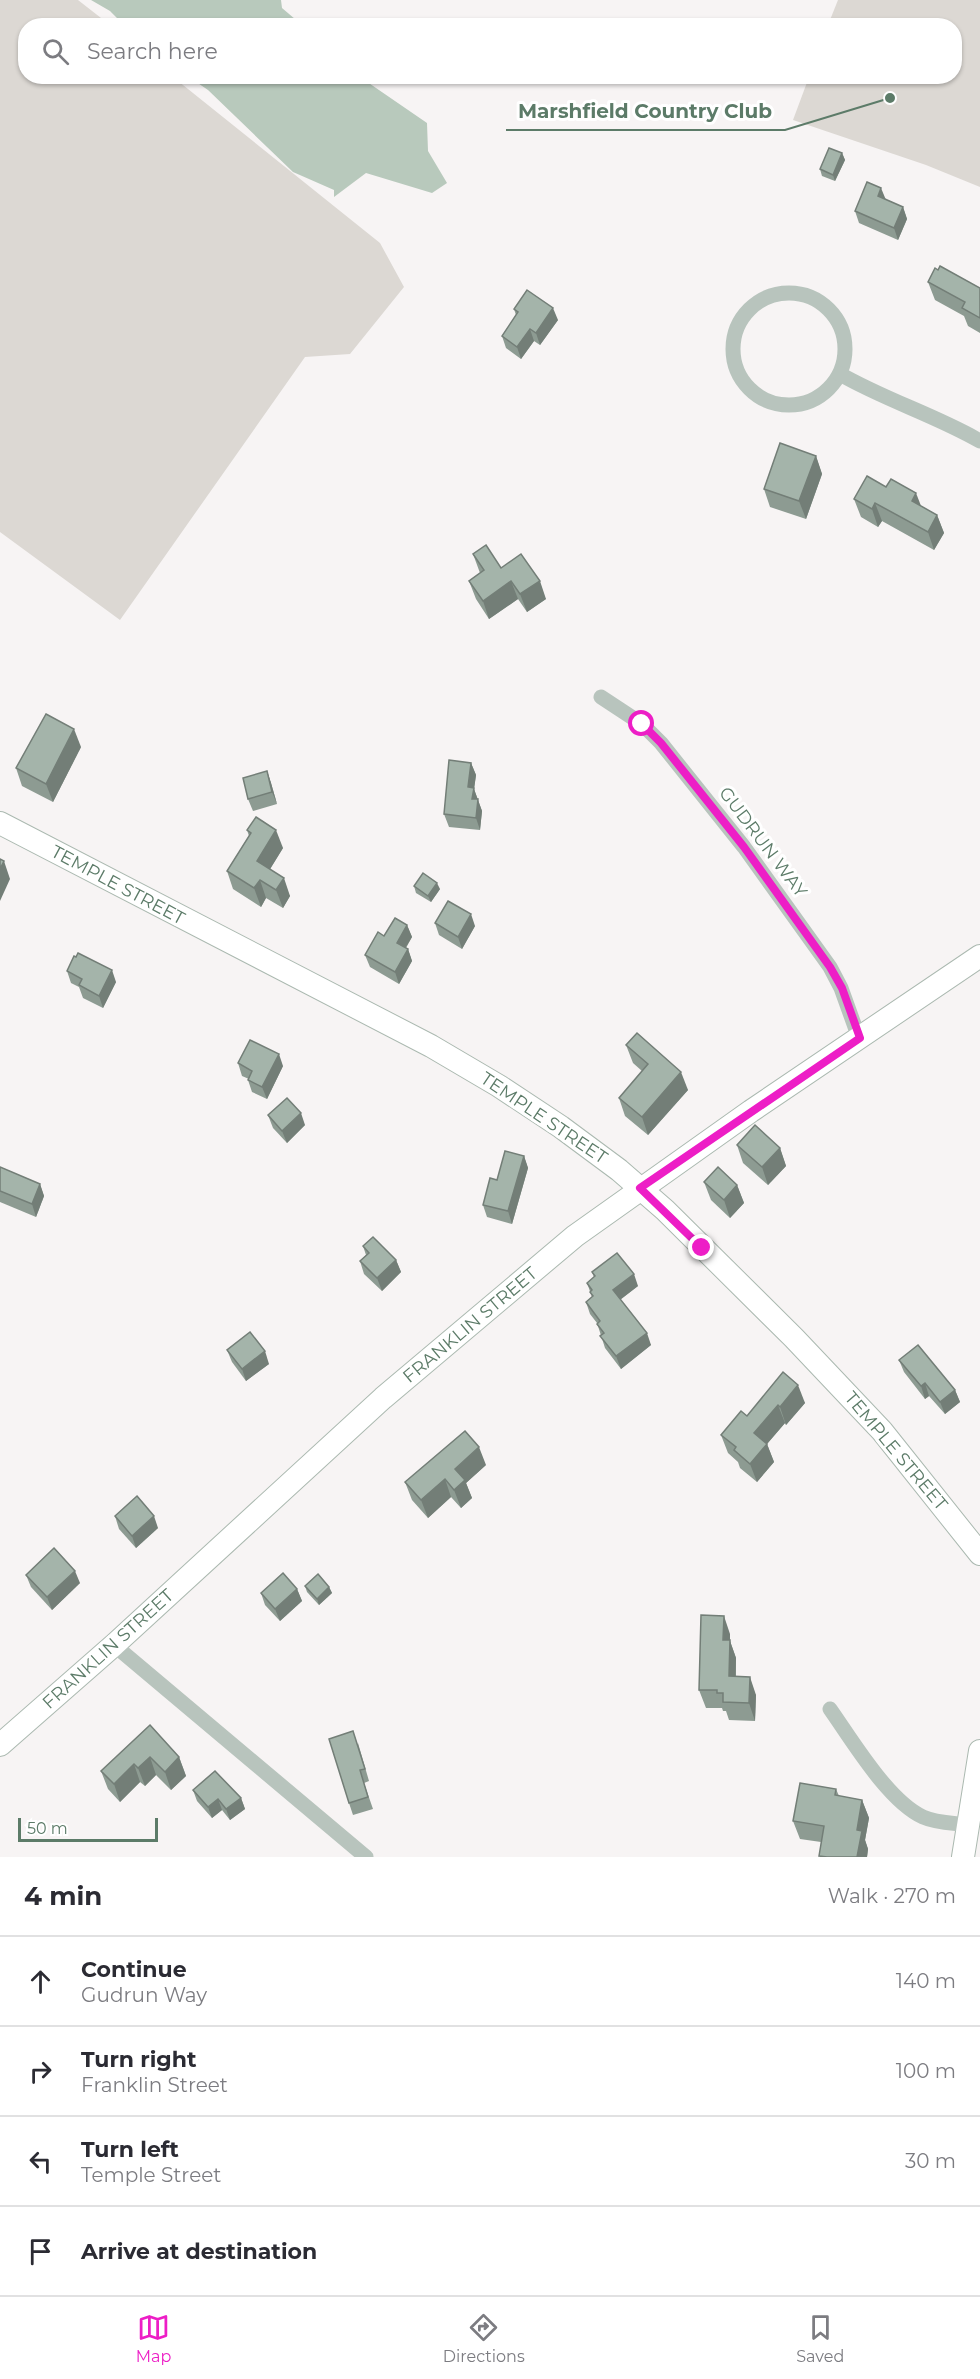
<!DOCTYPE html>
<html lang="en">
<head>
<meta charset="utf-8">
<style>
  :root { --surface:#fff; --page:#f2f2f3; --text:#2b2b33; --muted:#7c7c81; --line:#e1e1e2; --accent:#ed1ec6 }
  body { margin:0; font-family:Montserrat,sans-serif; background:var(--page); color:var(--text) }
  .scale { position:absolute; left:18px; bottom:15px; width:140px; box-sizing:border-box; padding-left:6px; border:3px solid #5c7b68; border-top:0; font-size:16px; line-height:21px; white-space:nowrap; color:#5c7b68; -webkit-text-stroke:4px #fff; paint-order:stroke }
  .stop { position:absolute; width:18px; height:18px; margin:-14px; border:4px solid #ed1ec6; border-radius:50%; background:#fff }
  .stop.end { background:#ed1ec6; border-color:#fff; box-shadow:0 2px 6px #0008 }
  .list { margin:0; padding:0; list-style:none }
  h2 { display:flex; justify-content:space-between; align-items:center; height:78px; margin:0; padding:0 24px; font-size:26px }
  h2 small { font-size:20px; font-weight:400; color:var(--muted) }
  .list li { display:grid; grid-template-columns:39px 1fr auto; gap:18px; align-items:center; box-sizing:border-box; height:90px; padding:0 24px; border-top:2px solid var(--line) }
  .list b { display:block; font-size:22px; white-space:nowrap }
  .list p { margin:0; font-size:20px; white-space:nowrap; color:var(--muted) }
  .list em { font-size:20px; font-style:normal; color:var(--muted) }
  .icon { flex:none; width:33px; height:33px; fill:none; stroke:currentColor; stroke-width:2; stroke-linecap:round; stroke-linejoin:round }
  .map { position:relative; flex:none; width:980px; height:1857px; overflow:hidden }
  .search { position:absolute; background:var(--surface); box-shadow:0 2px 4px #0004; left:18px; right:18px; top:18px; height:66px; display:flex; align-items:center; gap:15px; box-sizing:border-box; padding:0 21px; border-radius:24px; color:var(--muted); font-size:22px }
  .sheet { height:438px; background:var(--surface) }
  nav { display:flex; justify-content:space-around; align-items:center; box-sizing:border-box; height:84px; border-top:2px solid var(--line); background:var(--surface); font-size:16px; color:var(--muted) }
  nav a { display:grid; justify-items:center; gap:3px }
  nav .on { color:var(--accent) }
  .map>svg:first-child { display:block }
</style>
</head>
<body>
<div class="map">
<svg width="980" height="1857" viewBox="0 0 980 1857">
  <rect width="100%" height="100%" fill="#f7f4f4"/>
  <g fill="#dcd8d3">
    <polygon points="0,0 78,0 110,25 26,26 26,76 173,77 380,243 404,287 350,354 305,357 120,620 0,532"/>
    <polygon points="838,0 980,0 980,187 926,165 793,120 809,77 954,76 954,26 828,25"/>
  </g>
  <g fill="#b8c9bc">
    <polygon points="91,0 281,0 282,8 302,25 124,25 110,11"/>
    <polygon points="189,77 360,77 427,123 428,151 447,183 432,193 366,173 334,197 334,190 293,172 208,90"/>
  </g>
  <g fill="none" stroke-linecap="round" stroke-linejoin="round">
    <defs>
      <g id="secondary">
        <polyline points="0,823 431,1046 499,1086 561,1127 619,1170 665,1210 794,1338 882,1431 980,1554"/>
        <polyline points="0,1745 114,1645 383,1398 575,1236 751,1111 980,956"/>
        <polyline points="963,1857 980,1751"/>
      </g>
    </defs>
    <use href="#secondary" stroke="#abb9b0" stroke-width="24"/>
    <g stroke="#b8c4bd" stroke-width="15">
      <circle cx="789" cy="349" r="56"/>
      <path d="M840,374C885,400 935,415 980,441"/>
      <polyline points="601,697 642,724 661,743 744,847 830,967 841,988 859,1038"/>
      <polyline points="114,1645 366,1857"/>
      <path d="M830,1709C852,1740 888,1801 923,1817C936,1823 955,1823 968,1825"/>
    </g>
    <use href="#secondary" stroke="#fff" stroke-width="22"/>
  </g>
  <g fill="#8d9b92">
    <polygon points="842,153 845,160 835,181 822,176 820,169"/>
    <polygon points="885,199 903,207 907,219 898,240 859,223 855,211"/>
    <polygon points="928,282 980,288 980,333 968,326 964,316 935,300"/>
    <polygon points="514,309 558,320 540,345 534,341 521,359 506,348 502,336 516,315"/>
    <polygon points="816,456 822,474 806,519 770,507 764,489"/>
    <polygon points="854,499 921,506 937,515 944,533 934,550 882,521 878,527 861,517"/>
    <polygon points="473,554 501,568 546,599 527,612 518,599 489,619 476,599 469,581 480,573"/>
    <polygon points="81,747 53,802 22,786 16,768"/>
    <polygon points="471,763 476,775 474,789 482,811 480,830 449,827 444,814"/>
    <polygon points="267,771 271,783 277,804 253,811 248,799"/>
    <polygon points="247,830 283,848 270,869 290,896 283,908 266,898 261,907 233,889 227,871 249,836"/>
    <polygon points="414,886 440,889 431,902 416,893"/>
    <polygon points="435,923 475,926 462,949 439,935"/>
    <polygon points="407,925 412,937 406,948 408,949 412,961 399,984 370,967 365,955 384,936"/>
    <polygon points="67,971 116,982 103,1008 83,998 79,987 71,983"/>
    <polygon points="626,1045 688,1090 648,1135 625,1116 619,1098 642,1071 633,1063"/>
    <polygon points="238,1063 283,1066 267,1099 252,1092 248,1080 249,1079 242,1076"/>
    <polygon points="268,1115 305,1125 287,1143 273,1128"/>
    <polygon points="737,1145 780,1148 786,1166 768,1185 743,1163"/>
    <polygon points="524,1156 528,1168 512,1224 487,1217 483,1205"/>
    <polygon points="0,1167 40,1184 44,1196 36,1217 0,1202"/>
    <polygon points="704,1182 737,1185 744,1203 730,1218 711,1200"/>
    <polygon points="363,1246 396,1260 401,1272 382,1291 364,1274 360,1261 366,1255"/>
    <polygon points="592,1272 638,1286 620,1300 651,1345 621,1369 605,1348 597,1323 590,1314 586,1302 592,1297 587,1283 594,1277"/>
    <polygon points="227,1350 269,1364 246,1381 232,1362"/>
    <polygon points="899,1360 955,1390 960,1402 945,1414 929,1396 925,1399 904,1372"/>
    <polygon points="783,1372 805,1403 786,1425 785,1423 767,1444 774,1462 757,1482 740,1468 738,1462 728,1453 721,1435 747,1416"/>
    <polygon points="486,1465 466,1483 472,1498 461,1508 451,1497 428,1518 412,1500 405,1482"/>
    <polygon points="115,1516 158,1528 136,1548 119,1529"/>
    <polygon points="26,1575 80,1583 52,1610 31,1587"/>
    <polygon points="305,1586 329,1587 332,1593 319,1605 307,1592"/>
    <polygon points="297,1589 302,1601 280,1621 265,1605 261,1593"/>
    <polygon points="730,1634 730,1641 736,1658 736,1677 756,1695 755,1721 729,1720 726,1711 723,1711 722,1708 706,1708 699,1690"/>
    <polygon points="150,1725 179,1757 186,1776 171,1790 156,1775 145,1786 140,1782 120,1802 108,1789 101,1771"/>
    <polygon points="358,1743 369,1781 364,1783 373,1809 353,1815 349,1803"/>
    <polygon points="836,1789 839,1796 862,1800 869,1818 865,1840 868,1849 867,1857 820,1857 821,1842 800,1839 793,1821"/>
    <polygon points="193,1790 241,1798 245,1809 230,1820 222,1810 212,1818 197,1801"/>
  </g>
  <g fill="#737e77">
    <polygon points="842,153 845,160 835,181 833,175"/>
    <polygon points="881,188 886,200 878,196"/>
    <polygon points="903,207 907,219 898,240 894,228"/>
    <polygon points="553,308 558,320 540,345 536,333"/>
    <polygon points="530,329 534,341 521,359 517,347"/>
    <polygon points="816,456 822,474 806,519 799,501"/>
    <polygon points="916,493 923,511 912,501"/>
    <polygon points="875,503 882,521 878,527 872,509"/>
    <polygon points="937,515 944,533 934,550 928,532"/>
    <polygon points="511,581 518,599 489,619 483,601"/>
    <polygon points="540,581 546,599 527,612 520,594"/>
    <polygon points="74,729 81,747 53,802 46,784"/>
    <polygon points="471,763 476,775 474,789 482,811 480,830 476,818 468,787"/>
    <polygon points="267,771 271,783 277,804 272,792"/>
    <polygon points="276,830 283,848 264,879 257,861"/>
    <polygon points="4,861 10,879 0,901 0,869"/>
    <polygon points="284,878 290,896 283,908 276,890"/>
    <polygon points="260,880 266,898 261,907 254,888"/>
    <polygon points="437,883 440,889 431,902 428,896"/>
    <polygon points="471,914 475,926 462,949 458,937"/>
    <polygon points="407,925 412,937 401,955 397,943"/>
    <polygon points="408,949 412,961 399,984 395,972"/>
    <polygon points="112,970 116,982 103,1008 99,996"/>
    <polygon points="279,1054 283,1066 267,1099 262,1087"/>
    <polygon points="681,1072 688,1090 648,1135 642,1117"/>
    <polygon points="301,1113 305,1125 287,1143 282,1131"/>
    <polygon points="780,1148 786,1166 768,1185 762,1167"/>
    <polygon points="524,1156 528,1168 512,1224 508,1211"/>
    <polygon points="40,1184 44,1196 36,1217 32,1204"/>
    <polygon points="737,1185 744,1203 730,1218 724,1200"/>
    <polygon points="396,1260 401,1272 382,1291 377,1278"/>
    <polygon points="634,1274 638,1286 617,1302 613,1290"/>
    <polygon points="647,1333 651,1345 621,1369 616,1356"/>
    <polygon points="265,1351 269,1364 246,1381 242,1369"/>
    <polygon points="925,1383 929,1396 925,1399 921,1386"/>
    <polygon points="798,1385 805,1403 786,1425 780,1407"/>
    <polygon points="955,1390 960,1402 945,1414 940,1402"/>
    <polygon points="778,1405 785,1423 761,1451 754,1433"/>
    <polygon points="767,1444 774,1462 757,1482 750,1464"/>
    <polygon points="479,1447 486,1465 466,1483 472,1498 461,1508 454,1490 455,1469"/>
    <polygon points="445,1479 451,1497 428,1518 421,1500"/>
    <polygon points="154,1516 158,1528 136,1548 132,1536"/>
    <polygon points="75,1571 80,1583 52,1610 47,1597"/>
    <polygon points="329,1587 332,1593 319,1605 317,1599"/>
    <polygon points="297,1589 302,1601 280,1621 275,1609"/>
    <polygon points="724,1616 730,1634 730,1641 736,1658 735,1694 729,1676 723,1640"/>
    <polygon points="750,1677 756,1695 755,1721 749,1703"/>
    <polygon points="150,1757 156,1775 145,1786 138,1768"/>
    <polygon points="179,1757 186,1776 171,1790 165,1772"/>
    <polygon points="134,1764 140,1782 120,1802 114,1784"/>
    <polygon points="241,1798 245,1809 230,1820 226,1809"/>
    <polygon points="218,1799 222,1810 212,1818 208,1807"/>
    <polygon points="862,1800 869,1818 865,1840 868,1849 867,1857 857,1857 857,1830"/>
  </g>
  <g fill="#a4b4aa" stroke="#737e77" stroke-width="1.5">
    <polygon points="829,148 842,153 833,175 820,169"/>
    <polygon points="867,182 881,188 878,196 903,207 894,228 855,211"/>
    <polygon points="940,266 980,288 980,318 962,308 965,302 928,282 935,268 938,270"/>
    <polygon points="527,290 553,308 536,333 530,329 517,347 502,336 518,312 514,309"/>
    <polygon points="780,443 816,456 799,501 764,489"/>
    <polygon points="867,476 886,487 891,479 916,493 912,501 937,515 928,532 875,503 872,509 854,499"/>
    <polygon points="486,545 501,568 521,554 540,581 520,594 511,581 483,601 469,581 484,570 473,554"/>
    <polygon points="46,714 74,729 46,784 16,768"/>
    <polygon points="449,760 471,763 468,787 474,788 472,799 478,799 476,818 444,814"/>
    <polygon points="267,771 272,792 248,799 243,778"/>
    <polygon points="256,817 276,830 257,861 284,878 276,890 260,880 254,888 227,871 251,833 247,830"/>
    <polygon points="0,859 4,861 0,869"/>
    <polygon points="423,873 437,883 428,896 414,886"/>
    <polygon points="448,901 471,914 458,937 435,923"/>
    <polygon points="395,918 407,925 397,943 408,949 395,972 365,955 378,932 384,936"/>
    <polygon points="78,953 112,970 99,996 79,985 82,979 67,971 74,956 76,957"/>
    <polygon points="637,1033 681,1072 642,1117 619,1098 648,1064 626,1045"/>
    <polygon points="250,1040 279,1054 262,1087 248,1080 252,1071 238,1063"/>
    <polygon points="287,1098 301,1113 282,1131 268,1115"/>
    <polygon points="755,1125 780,1148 762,1167 737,1145"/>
    <polygon points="505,1151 524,1156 508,1211 483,1205 490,1178 497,1180"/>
    <polygon points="0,1167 40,1184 32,1204 0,1191"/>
    <polygon points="718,1167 737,1185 724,1200 704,1182"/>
    <polygon points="373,1237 396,1260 377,1278 360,1261 369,1253 363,1246"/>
    <polygon points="617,1253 634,1274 613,1290 647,1333 616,1356 600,1336 604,1333 597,1324 600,1321 586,1302 593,1296 590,1292 592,1290 587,1283 595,1276 592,1272"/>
    <polygon points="250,1332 265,1351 242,1369 227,1350"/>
    <polygon points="918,1345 955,1390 940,1402 925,1383 921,1386 899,1360"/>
    <polygon points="783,1372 798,1385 780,1407 778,1405 754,1433 767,1444 750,1464 734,1450 736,1447 721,1435 741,1411 747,1416"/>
    <polygon points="465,1431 479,1447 455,1469 465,1480 454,1490 445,1479 421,1500 405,1482"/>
    <polygon points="137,1496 154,1516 132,1536 115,1516"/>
    <polygon points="54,1548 75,1571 47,1597 26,1575"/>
    <polygon points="283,1573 297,1589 275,1609 261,1593"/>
    <polygon points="318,1574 329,1587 317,1599 305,1586"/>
    <polygon points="701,1615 724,1616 723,1640 730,1640 729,1676 750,1677 749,1703 723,1702 723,1693 717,1693 717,1690 699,1690"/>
    <polygon points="150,1725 179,1757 165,1772 150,1757 138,1768 134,1764 114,1784 101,1771"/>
    <polygon points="353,1731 365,1769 360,1770 368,1797 349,1803 329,1739"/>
    <polygon points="215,1771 241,1798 226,1809 218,1799 208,1807 193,1790"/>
    <polygon points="800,1783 836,1789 835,1795 862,1800 857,1830 862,1831 857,1857 827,1857 819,1856 824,1826 793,1821"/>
  </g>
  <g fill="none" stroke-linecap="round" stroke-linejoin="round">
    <polyline stroke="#ed1ec6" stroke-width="8" points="642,724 661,743 744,847 830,967 842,988 860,1038 640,1188 702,1248"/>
  </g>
  <g text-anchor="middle" stroke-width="6" stroke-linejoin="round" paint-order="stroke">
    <g font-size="18" fill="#5c7b68" stroke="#fff">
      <text transform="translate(763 842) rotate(53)" y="6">GUDRUN WAY</text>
      <text transform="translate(118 885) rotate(28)" y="6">TEMPLE STREET</text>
      <text transform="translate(544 1118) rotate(34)" y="6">TEMPLE STREET</text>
      <text transform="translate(470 1325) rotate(-40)" y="6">FRANKLIN STREET</text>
      <text transform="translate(896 1451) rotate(50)" y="6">TEMPLE STREET</text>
      <text transform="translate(108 1649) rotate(-42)" y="6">FRANKLIN STREET</text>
    </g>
  </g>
  <path fill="none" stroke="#5c7b68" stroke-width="2" d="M890 98L785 130H506"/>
  <circle fill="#5c7b68" stroke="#fff" stroke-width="2" cx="890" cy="98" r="6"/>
  <g font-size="20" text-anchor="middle" font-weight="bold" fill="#5c7b68" stroke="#fff" stroke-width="6" stroke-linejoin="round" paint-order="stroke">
    <text x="645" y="118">Marshfield Country Club</text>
  </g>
</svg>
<div class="scale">50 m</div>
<div class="stop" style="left:642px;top:724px"></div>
<div class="stop end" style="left:702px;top:1248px"></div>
<div class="search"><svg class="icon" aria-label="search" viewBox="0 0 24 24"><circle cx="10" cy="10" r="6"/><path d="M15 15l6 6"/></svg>Search here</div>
</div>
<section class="sheet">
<h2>4 min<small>Walk · 270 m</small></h2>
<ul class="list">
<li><svg class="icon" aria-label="ahead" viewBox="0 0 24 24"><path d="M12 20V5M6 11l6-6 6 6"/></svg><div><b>Continue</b><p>Gudrun Way</p></div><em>140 m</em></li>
<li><svg class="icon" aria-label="right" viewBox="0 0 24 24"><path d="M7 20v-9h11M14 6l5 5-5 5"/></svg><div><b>Turn right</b><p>Franklin Street</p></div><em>100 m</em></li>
<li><svg class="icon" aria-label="left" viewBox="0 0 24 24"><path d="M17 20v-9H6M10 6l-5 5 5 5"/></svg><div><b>Turn left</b><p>Temple Street</p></div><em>30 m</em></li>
<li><svg class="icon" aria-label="arrive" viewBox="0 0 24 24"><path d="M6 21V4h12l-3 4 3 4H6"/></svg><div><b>Arrive at destination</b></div></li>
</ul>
</section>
<nav>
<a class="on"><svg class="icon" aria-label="map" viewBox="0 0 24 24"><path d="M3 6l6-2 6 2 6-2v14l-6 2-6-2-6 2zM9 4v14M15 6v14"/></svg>Map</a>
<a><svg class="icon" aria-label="directions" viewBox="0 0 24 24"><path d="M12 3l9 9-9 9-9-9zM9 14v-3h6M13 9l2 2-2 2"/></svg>Directions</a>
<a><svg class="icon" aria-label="saved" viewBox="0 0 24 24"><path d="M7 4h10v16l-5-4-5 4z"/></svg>Saved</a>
</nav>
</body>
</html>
